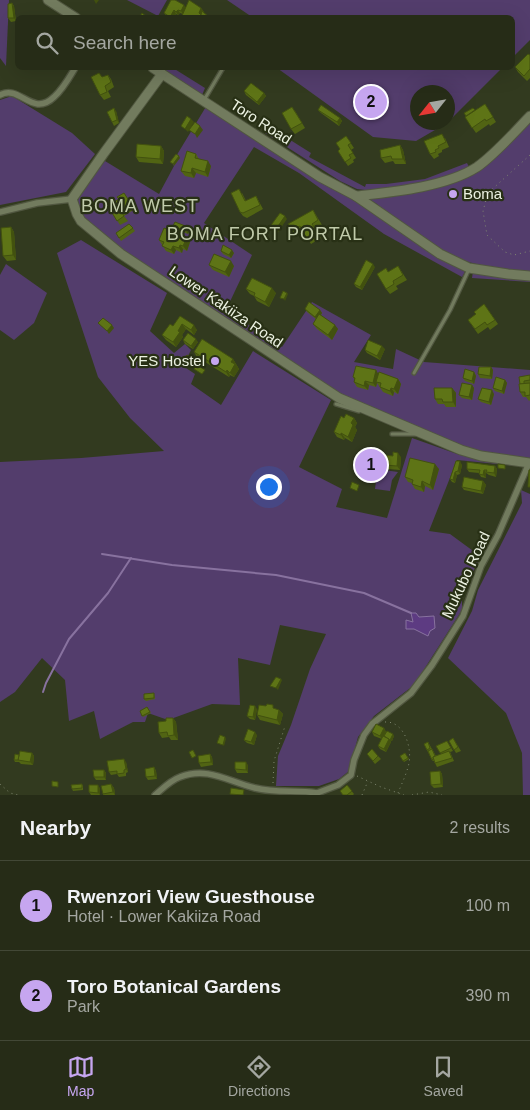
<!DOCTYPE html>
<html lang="en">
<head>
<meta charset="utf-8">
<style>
  :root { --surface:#262c17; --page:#323824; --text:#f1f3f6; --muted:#a4a7a1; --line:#424836; --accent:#c6a6f0 }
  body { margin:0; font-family:Arial,sans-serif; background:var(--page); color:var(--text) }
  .compass { position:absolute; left:410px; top:85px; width:45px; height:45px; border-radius:50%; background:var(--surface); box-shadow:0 5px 20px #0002; rotate:239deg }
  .you { position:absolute; left:268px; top:486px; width:18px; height:18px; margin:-12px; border:4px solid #fff; border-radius:50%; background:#1a73e8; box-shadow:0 0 0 8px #1a73e833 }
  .badge { display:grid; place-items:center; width:32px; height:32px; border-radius:50%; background:var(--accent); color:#111; font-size:16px; font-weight:700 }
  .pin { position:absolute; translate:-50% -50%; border:2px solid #fff; box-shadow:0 1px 5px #0006 }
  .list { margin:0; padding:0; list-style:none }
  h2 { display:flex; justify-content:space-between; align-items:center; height:65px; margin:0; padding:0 20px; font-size:21px }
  h2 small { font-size:16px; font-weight:400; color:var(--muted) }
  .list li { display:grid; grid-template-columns:32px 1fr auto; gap:15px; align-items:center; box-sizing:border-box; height:90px; padding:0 20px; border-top:1px solid var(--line) }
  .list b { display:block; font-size:19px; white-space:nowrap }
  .list p { margin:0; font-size:16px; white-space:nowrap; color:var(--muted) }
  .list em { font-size:16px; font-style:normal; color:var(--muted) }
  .icon { flex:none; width:28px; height:28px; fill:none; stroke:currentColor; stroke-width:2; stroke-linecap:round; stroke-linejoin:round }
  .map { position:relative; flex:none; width:530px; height:795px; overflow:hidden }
  .search { position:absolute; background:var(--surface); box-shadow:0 5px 20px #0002; left:15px; right:15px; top:15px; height:55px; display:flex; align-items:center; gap:12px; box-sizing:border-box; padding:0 18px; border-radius:8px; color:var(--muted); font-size:19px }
  .sheet { height:245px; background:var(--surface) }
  nav { display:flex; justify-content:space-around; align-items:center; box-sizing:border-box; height:70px; border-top:1px solid var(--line); background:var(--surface); font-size:14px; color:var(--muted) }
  nav a { display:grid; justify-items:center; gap:2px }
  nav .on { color:var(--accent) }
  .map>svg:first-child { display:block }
</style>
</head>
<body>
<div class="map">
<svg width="530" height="795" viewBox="0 0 530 795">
  <rect width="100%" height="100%" fill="#323a1f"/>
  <g fill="#533d6c">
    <polygon points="0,0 9,0 6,66 0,58"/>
    <polygon points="127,0 167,0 158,16"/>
    <polygon points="227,0 530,0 530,40 513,57 512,18 252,17"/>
    <polygon points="159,68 173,68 205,88 202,95"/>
    <polygon points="277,68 502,68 448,122 448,92 418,92 418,122 447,123 416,141 373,137"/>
    <polygon points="12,96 72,133 95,154 66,192 0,205 0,100"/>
    <polygon points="207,105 467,268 462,277 384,234 299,173 254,147 204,223 252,255 226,310 282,347 312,302 371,335 354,362 393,369 396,349 424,362 530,370 530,459 478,452 452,441 428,435 334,391 123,253 85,220 79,212 78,200 82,190 105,161 159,194 174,166 172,163"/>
    <polygon points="530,116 530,273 509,273 443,255 393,219 377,204 364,196 464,174"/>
    <polygon points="268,126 311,153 309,157 365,187 366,184 386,184 425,179 467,163 470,169 430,182 387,190 365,190 357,189 340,181 265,133"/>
    <polygon points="81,240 167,293 150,331 174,353 185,344 191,350 183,366 195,374 191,384 221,405 253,351 331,400 299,467 342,489 336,507 387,518 412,438 460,455 517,466 457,460 429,531 450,534 480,556 462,598 462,610 414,685 374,716 358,737 349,771 339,779 319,786 276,786 278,756 291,725 310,669 326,634 280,625 270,665 238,658 240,705 212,704 168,720 148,713 145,722 133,722 100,739 94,711 69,721 65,680 42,658 15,692 0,702 0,462 81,458 164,451 130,418 98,377 57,253"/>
    <polygon points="6,264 47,293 34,323 14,340 0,330 0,275"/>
    <polygon points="473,271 530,276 530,282 472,278"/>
    <polygon points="377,469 398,472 392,480 390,491 375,489 376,481 365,479 366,476 376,478"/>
    <polygon points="521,490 530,494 530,795 523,795 522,753 506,713 448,658 472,611 478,590 522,503"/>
  </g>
  <polygon fill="#5d3b82" stroke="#88729f" points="411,613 416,613 419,617 434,616 435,628 430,631 428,636 414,629 406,629 406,620 413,622"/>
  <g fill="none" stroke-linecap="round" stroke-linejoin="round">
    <g stroke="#88729f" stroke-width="2">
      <polyline points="102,554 172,565 276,575 364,593 411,613"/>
      <polyline points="43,692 46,683 69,639 108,593 131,558"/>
    </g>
    <defs>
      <g id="lane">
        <polyline points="204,100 223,68"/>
        <polyline points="414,373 450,310 469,269"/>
        <polyline points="336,404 359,411"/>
        <polyline points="392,434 415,434"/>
      </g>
      <g id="street">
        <path d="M0,95C20,84 32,118 54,97C63,89 69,78 75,68"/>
        <polyline points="0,212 37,203 72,199"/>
        <path d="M155,795C162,789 171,780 180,777C208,766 229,782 255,788C275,793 296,790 317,793"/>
        <polyline points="316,795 317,793 338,785 351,775 354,760 364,735 372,724 411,693 432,665 463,616 481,566 498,535 529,463"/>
      </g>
      <g id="secondary">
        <polyline points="48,0 76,18"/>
        <polyline points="153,68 320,177 356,196 440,254 469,268 508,274 530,276"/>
        <polyline points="162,74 104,153 72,199 77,214 81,221 121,254 339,398 461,450 481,456 530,463"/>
        <path d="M356,196C392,192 446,187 477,167C493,156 516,131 530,116"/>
      </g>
    </defs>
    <use href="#lane" stroke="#515740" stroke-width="5.5"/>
    <use href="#street" stroke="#515740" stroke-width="8"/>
    <use href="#secondary" stroke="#515740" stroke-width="11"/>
    <g stroke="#808871" stroke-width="1" stroke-dasharray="1 4" stroke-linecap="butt">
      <polyline points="530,155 488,193 483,211 487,235 505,252 514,255 530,251"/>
      <path d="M385,722C404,721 412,747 409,763C407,773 402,783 398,793"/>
      <polyline points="357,776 381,787 404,795"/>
      <polyline points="273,783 274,761 285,726"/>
      <polyline points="0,784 10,793 18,795"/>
      <polyline points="362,795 368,781"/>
      <polyline points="412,795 429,792 442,795"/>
    </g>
    <use href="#lane" stroke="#727b5e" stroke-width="3"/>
    <use href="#street" stroke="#727b5e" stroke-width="5.5"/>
    <use href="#secondary" stroke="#727b5e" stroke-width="9"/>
  </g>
  <g fill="#516413">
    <polygon points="12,3 14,6 16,21 11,22 8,18"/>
    <polygon points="186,7 201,8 204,12 183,14 180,13 178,15 176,14 174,18 168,18 164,13"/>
    <polygon points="530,55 530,78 527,81 518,72 515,67"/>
    <polygon points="108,75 111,79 114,87 108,91 111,97 104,100 100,95 103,77"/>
    <polygon points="244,91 264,93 266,96 259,105 246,95"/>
    <polygon points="485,104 496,122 490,126 489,124 476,133 465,117"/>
    <polygon points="318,110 340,118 342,121 339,126 321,113"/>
    <polygon points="116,111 119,123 114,126 112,122"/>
    <polygon points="295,111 305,128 295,134 291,129"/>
    <polygon points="346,136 354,148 351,150 356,158 353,160 354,162 348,166 338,151 340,149"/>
    <polygon points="445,138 449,147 442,150 442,152 438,154 439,156 434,159 430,154"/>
    <polygon points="400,145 403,150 406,164 395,164 393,161 385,163 381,158"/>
    <polygon points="161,146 164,151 163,164 139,162 136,157"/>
    <polygon points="196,154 199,159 211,166 208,177 196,173 194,178 185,176 181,171"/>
    <polygon points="124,193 135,209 124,216 128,221 120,225 108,206 119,199"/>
    <polygon points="242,193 246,201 256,196 263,209 247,218 243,216 240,212"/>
    <polygon points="313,210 322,225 316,228 321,238 311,244 303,231 295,235 292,230"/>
    <polygon points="129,224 135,231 121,241 116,233"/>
    <polygon points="173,226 188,227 190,230 188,234 176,229"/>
    <polygon points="11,227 14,232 16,260 7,261 3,256"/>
    <polygon points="172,231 173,233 190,242 187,251 183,249 182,253 176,250 174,254 166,251 159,240"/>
    <polygon points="221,251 234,253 231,258 223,254"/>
    <polygon points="209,265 234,266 229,277 213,270"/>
    <polygon points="398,266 407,280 396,286 398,289 390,294 386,289 388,272"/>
    <polygon points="375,267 362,290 356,287 354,284"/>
    <polygon points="246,289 276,293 269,307 257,301 254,296 250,294"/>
    <polygon points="484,304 498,324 490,330 488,327 478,334 468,320 476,314"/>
    <polygon points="305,309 320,310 322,313 321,315 338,329 332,340 317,329 313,324 316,319 307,312"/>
    <polygon points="180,316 197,330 194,335 186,329 182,335 183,337 176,347 166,340 162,335 173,326"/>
    <polygon points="183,340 198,342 193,349 185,344"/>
    <polygon points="385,349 380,360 367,353 365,350"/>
    <polygon points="194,352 233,359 239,369 234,377 230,375 229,377 197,357"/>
    <polygon points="491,367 493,370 492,379 480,378 478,374"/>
    <polygon points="474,372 476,376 474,384 465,381 463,378"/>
    <polygon points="379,374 398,379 401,384 398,394 394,392 393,396 383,392 377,383 376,387 369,385 368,390 357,387 354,382 355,380 353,377"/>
    <polygon points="530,375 530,400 529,401 526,397 523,397 520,392 520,384"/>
    <polygon points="505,380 507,383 504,394 495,391 493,388"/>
    <polygon points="472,385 474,388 472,400 462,398 459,395"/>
    <polygon points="452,388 456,393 456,407 446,407 444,404 438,404 435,399"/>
    <polygon points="494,394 491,405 481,402 478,399"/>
    <polygon points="344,418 354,418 357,423 355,427 357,430 352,442 345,438 344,440 337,437 334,432"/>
    <polygon points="375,452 377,455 401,457 400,470 376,468 375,476 363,475 360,470"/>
    <polygon points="456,461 462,465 460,474 457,475 455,483 452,482 450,479"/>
    <polygon points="495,466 497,469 496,477 489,475 486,473 486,478 481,477 479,473 469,472 467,469"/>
    <polygon points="439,469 433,490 425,486 424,492 415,489 412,484 412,483 408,482 405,477"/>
    <polygon points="483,481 486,485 483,494 464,490 462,487"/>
    <polygon points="154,693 155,699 146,701 144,699"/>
    <polygon points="147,707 151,713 143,717 140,711"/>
    <polygon points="257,709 255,720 250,719 247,716"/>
    <polygon points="279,710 283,714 280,725 260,720 257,715"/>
    <polygon points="173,718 176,722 178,740 171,740 169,737 162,738 159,733 166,721"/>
    <polygon points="384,728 386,732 394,736 392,741 390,740 391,742 386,752 380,749 378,746 382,739 374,736 372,732"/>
    <polygon points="257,735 254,745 247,743 244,740"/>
    <polygon points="453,738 461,751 456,753 449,741"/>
    <polygon points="428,742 436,756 441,754 436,746 449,744 453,751 450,752 454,761 437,767 434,761 433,761 432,760 424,744"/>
    <polygon points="32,753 34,756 33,765 21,764 19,762 15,762 14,760 19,755"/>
    <polygon points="405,753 409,759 404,762 400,756"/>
    <polygon points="210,754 212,757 213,765 201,767 199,763"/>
    <polygon points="367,754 378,756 381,759 375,764"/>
    <polygon points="126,762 128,772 126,773 126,776 119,777 117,774 111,775 109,772"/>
    <polygon points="248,765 248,773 237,773 235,769"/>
    <polygon points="154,767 156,771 157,779 148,780 146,777"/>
    <polygon points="104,770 106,773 106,780 96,780 94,777"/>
    <polygon points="440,771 442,774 443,787 434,788 431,785"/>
    <polygon points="111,784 114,788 115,795 103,795 103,794"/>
    <polygon points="83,785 83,790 73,791 72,789"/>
    <polygon points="347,785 354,794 353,795 342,795"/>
    <polygon points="100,788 100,795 91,795 89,792"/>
  </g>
  <g fill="#42510f">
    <polygon points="94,0 99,0 96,4"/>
    <polygon points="12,3 14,6 16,21 14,18"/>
    <polygon points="184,5 187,9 183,14 181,11"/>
    <polygon points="201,8 204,12 202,18 199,13"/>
    <polygon points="174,10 176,14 174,18 170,17"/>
    <polygon points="178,10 180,13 178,15 176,12"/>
    <polygon points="264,93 266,96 259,105 257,102"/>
    <polygon points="114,108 116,111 119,123 117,120"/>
    <polygon points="340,118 342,121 339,126 337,122"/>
    <polygon points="191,119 194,122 188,132 185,129"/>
    <polygon points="200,126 203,130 197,138 195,134"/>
    <polygon points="400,145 403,150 406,164 403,159"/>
    <polygon points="161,146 164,151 163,164 160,159"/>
    <polygon points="179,156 180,158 174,166 173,164"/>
    <polygon points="208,161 211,166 208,177 205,172"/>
    <polygon points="192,168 196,173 194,178 191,173"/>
    <polygon points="285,216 287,219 276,235 274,232"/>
    <polygon points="11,227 14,232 16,260 13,255"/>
    <polygon points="188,227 190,230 188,234 186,231"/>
    <polygon points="187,237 190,242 187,251 183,246"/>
    <polygon points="180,245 183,249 182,253 179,248"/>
    <polygon points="173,246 176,250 174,254 171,250"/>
    <polygon points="232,250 234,253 231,258 229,255"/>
    <polygon points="231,261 234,266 229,277 225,272"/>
    <polygon points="373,264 375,267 362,290 360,287"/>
    <polygon points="272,288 276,293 269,307 265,302"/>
    <polygon points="287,293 288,294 285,301 284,299"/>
    <polygon points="320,310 322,313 317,320 315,317"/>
    <polygon points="182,324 186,329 182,335 183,337 176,347 173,342 178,331"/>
    <polygon points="112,325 114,328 109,334 107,331"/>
    <polygon points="194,325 197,330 194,335 191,330"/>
    <polygon points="335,325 338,329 332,340 328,335"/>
    <polygon points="196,339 198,342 193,349 191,346"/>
    <polygon points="382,346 385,349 380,360 377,356"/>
    <polygon points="193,359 194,360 191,365 190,364"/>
    <polygon points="233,359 239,369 234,377 230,373 231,362"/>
    <polygon points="491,367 493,370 492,379 490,376"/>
    <polygon points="227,370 230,375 229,377 226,372"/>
    <polygon points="376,370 379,375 376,387 373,383"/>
    <polygon points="474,372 476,376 474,384 472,381"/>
    <polygon points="398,379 401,384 398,394 394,389"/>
    <polygon points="505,380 507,383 504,394 502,391"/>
    <polygon points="365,381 369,385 368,390 364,386"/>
    <polygon points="472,385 474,388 472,400 469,397"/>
    <polygon points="391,388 394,392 393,396 390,391"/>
    <polygon points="452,388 456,393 456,407 453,402"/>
    <polygon points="492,390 494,394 491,405 489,402"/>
    <polygon points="354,418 357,423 355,427 357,430 352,442 348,437 351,423"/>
    <polygon points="341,433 345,438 344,440 341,435"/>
    <polygon points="398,453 401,457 400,470 397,466"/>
    <polygon points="460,461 462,465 460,474 458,471"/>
    <polygon points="372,464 376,468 375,476 372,471"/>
    <polygon points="435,464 439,469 433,490 430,485"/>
    <polygon points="495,466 497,469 496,477 494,473"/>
    <polygon points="484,470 486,473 486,478 483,475"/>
    <polygon points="455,472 457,475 455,483 453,480"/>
    <polygon points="422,481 425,486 424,492 421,487"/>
    <polygon points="483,481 486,485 483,494 481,491"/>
    <polygon points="281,679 282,680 278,690 276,688"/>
    <polygon points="255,706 257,709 255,720 253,717"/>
    <polygon points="279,710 283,714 280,725 277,720"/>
    <polygon points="173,718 176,722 178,740 174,735"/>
    <polygon points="384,728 386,732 382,740 380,736"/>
    <polygon points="255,732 257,735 254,745 251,742"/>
    <polygon points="393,734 394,736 392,741 390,740"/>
    <polygon points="225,737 226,739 224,746 223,745"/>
    <polygon points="389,739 391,742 386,752 384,749"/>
    <polygon points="32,753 34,756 33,765 30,762"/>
    <polygon points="210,754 212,757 213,765 211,762"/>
    <polygon points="124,759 126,762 128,772 126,769"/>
    <polygon points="246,762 248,765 248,773 246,770"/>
    <polygon points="154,767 156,771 157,779 155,776"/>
    <polygon points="104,770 106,773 106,780 104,777"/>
    <polygon points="440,771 442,774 443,787 441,784"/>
    <polygon points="111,784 114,788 115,795 113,792"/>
    <polygon points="98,785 100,788 100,795 98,793"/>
  </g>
  <g fill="#5e7416" stroke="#42510f">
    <polygon points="171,0 175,0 184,5 181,11 178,10 176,12 174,10 170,17 164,13"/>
    <polygon points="189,0 201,8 199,13 201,15 202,11 210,18 181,18"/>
    <polygon points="12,3 14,18 8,18 8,4"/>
    <polygon points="142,13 148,18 139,18"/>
    <polygon points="528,54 530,55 530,69 524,76 515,67"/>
    <polygon points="99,73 102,77 108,75 111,82 105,86 107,92 100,95 91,77"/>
    <polygon points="251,83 264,93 257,102 244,91"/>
    <polygon points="485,104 493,117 486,121 485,119 472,128 465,117"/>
    <polygon points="321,105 340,118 337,122 318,110"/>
    <polygon points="292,107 302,123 291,129 282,113"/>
    <polygon points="114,108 117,120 112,122 107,112"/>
    <polygon points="473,108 475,110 466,116 464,113"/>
    <polygon points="187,116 191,119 185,129 181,126"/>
    <polygon points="195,122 200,126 195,134 189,130"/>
    <polygon points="442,134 446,142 438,146 439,148 435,150 436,152 430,154 424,141"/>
    <polygon points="346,136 351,143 348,145 353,153 349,155 351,158 345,162 338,151 340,149 336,143"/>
    <polygon points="137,144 161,146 160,159 136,157"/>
    <polygon points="400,145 403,159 392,159 391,156 381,158 380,150"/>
    <polygon points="187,151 196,154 195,158 208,161 205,172 192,168 191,173 181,171"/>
    <polygon points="176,154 179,156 173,164 170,162"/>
    <polygon points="239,189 245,201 256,196 260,205 243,213 240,212 231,193"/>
    <polygon points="124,193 131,204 121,211 124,216 117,221 108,206 119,199 117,197"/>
    <polygon points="313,210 318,220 312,224 318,233 307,239 300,226 292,230 288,224"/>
    <polygon points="280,213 285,216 274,232 269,228"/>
    <polygon points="175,222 188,227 186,231 173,226"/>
    <polygon points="129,224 133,228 119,238 116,233"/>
    <polygon points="11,227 13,255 3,256 1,228"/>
    <polygon points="164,228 172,231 171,232 187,237 183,246 180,245 179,248 173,246 171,250 162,246 164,242 159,240"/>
    <polygon points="223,245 232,250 229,255 221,251"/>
    <polygon points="214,254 231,261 225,272 209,265"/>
    <polygon points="366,260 373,264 360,287 354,284"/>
    <polygon points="398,266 403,275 393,281 394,284 386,289 377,274 386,268 388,272"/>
    <polygon points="252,278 272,288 265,302 254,296 255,293 246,289"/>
    <polygon points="283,291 287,293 284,299 280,298"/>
    <polygon points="309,302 320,310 315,317 305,309"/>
    <polygon points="484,304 495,320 487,325 485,322 475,329 468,320 476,314 474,312"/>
    <polygon points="319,314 335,325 328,335 313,324"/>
    <polygon points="180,316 194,325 191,330 182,324 178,331 180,332 173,342 162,335 170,324 173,326"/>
    <polygon points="103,318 112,325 107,331 98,323"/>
    <polygon points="188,333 196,339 191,346 183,340"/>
    <polygon points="202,339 233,359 231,362 235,364 230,373 227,370 226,372 194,352"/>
    <polygon points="368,340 382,346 377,356 365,350"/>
    <polygon points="187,355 193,359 190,364 184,360"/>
    <polygon points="197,365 205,370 202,374 194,369"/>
    <polygon points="356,366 376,370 373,383 365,381 364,386 354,382 355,378 353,377"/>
    <polygon points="479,367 491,367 490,376 478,374"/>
    <polygon points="465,369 474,372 472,381 463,378"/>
    <polygon points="379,372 398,379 394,389 391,388 390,391 380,387 381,383 376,382"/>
    <polygon points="530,375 530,380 524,381 524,384 520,384 519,377"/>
    <polygon points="496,377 505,380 502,391 493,388"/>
    <polygon points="462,383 472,385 469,397 459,395"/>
    <polygon points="530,383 530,395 525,396 525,392 520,392 519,384"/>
    <polygon points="434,388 452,388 453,402 443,402 442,399 435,399"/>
    <polygon points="482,388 492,390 489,402 478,399"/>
    <polygon points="346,414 354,418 351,423 353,425 348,437 341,433 341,435 334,432 341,416 344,418"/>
    <polygon points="362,451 375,452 375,454 393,456 393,452 398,453 397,466 372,464 372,471 360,470"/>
    <polygon points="410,458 435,464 430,485 422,481 421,487 412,484 413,480 405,477"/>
    <polygon points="456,461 460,461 458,471 455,472 453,480 450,479"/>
    <polygon points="467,462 495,466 494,473 486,472 487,470 484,470 483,475 479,474 480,470 467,469"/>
    <polygon points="498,464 505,465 505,469 498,468"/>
    <polygon points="529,470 530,470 530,487 528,487"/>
    <polygon points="464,477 483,481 481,491 462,487"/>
    <polygon points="352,482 359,485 357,491 350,488"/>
    <polygon points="276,677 281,679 276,688 270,686"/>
    <polygon points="154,693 154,698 144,699 144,694"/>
    <polygon points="267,704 273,705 273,708 279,710 277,720 257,715 259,705 266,706"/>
    <polygon points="250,705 255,706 253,717 247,716"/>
    <polygon points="147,707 150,712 142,716 140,711"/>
    <polygon points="166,718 173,718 174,735 168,736 167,732 159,733 158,722 166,721"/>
    <polygon points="376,724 384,728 380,736 372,732"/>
    <polygon points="248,729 255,732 251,742 244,740"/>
    <polygon points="387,731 393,734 390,740 384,736"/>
    <polygon points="220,735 225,737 223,745 217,743"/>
    <polygon points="383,736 389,739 384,749 378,746"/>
    <polygon points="453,738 458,747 454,750 449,741"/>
    <polygon points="447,741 451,748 440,753 436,746"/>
    <polygon points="428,742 430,748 427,750 424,744"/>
    <polygon points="372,749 378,756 373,761 367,754"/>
    <polygon points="432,749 435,756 433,757 433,759 432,760 428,751"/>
    <polygon points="193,750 196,756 192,758 189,752"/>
    <polygon points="20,751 32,753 30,762 18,760"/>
    <polygon points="449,751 452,758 435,763 433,757"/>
    <polygon points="405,753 408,758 403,761 400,756"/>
    <polygon points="15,754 19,755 18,760 14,760"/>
    <polygon points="210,754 211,762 199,763 198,756"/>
    <polygon points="124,759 126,769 124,770 124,773 117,774 117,771 109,772 107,761"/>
    <polygon points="235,762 246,762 246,770 235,769"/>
    <polygon points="154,767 155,776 146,777 145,769"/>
    <polygon points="93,770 104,770 104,777 94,777"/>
    <polygon points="440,771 441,784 431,785 430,772"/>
    <polygon points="52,781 58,782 58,787 52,786"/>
    <polygon points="82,784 82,788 72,789 71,785"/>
    <polygon points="111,784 113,792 103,794 101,786"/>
    <polygon points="89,785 98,785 98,793 89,792"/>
    <polygon points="347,785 352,791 347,795 343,795 340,791"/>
    <polygon points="231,788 244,790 243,795 230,794"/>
  </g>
  <g fill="#c6a6f0" stroke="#283015" stroke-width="2">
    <circle cx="453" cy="194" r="5"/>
    <circle cx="215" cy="361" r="5"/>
  </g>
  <g text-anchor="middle" stroke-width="4.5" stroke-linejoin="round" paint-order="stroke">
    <g font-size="15" fill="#ecf2e2" stroke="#283015">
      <text transform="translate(261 122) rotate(33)" y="5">Toro Road</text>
      <text transform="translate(226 307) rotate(34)" y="5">Lower Kakiiza Road</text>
      <text transform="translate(466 575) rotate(-65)" y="5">Mukubo Road</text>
    </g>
    <g font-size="15" fill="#ecf2e2" stroke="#283015" text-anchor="start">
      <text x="463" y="199">Boma</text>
      <text x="205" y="366" text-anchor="end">YES Hostel</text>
    </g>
    <g font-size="18" letter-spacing="1" fill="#c0caaa" stroke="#283015">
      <text x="140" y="212">BOMA WEST</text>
      <text x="265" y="240">BOMA FORT PORTAL</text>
    </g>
  </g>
</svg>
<svg class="compass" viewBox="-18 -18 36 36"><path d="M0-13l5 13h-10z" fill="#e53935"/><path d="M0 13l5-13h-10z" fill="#a4a7a1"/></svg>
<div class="you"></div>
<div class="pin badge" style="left:371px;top:465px">1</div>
<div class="pin badge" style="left:371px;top:102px">2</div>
<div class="search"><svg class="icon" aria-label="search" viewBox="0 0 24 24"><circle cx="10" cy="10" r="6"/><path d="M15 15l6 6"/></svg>Search here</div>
</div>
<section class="sheet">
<h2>Nearby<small>2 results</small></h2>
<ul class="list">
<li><span class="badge">1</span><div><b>Rwenzori View Guesthouse</b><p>Hotel · Lower Kakiiza Road</p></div><em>100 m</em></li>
<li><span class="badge">2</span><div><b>Toro Botanical Gardens</b><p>Park</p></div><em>390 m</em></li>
</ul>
</section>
<nav>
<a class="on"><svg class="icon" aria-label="map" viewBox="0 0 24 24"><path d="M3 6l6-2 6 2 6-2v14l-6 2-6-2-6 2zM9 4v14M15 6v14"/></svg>Map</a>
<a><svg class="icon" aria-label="directions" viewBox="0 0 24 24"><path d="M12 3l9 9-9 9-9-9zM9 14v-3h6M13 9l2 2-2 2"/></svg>Directions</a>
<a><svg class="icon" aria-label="saved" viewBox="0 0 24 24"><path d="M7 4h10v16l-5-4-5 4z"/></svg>Saved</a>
</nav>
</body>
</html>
